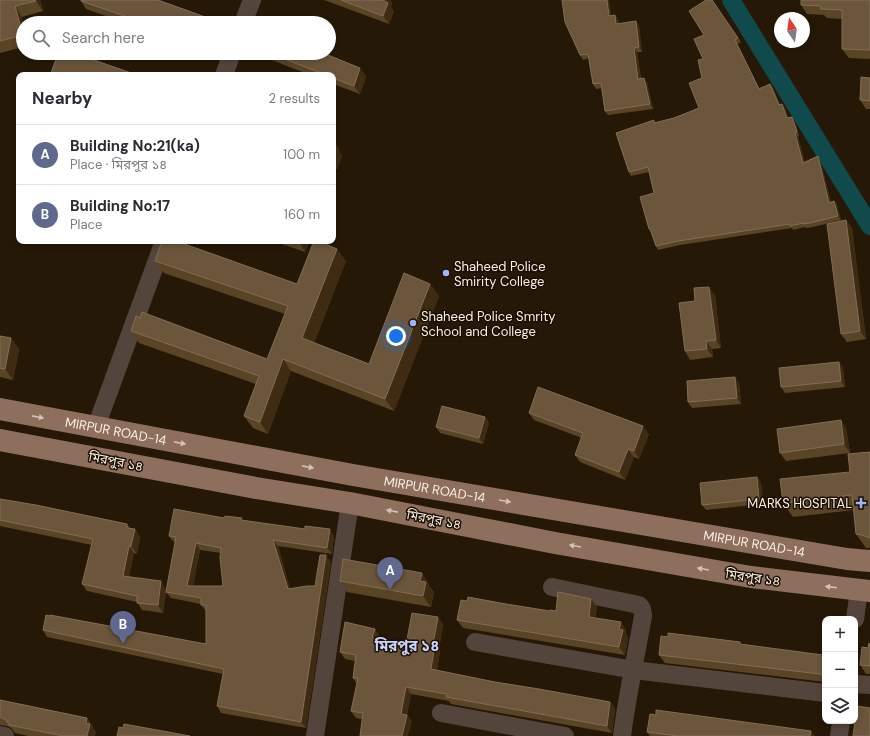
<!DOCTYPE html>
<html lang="en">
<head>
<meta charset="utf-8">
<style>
  :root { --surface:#fff; --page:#f7f7f7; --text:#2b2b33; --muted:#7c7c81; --line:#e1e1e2; --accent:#60688e }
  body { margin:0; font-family:"DM Sans","Noto Sans Bengali",sans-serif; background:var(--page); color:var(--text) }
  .controls { position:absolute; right:12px; bottom:12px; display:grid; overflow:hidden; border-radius:8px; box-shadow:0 2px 6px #0003 }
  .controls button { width:36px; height:36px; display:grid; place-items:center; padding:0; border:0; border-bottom:1px solid var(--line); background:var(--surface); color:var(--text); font:20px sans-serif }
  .compass { position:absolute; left:774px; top:12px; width:36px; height:36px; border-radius:50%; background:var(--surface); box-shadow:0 2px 6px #0003; rotate:347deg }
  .you { position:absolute; left:396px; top:336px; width:14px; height:14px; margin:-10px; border:3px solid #fff; border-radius:50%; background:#1a73e8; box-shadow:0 0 0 6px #1a73e833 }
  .badge { display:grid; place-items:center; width:26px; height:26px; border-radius:50%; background:var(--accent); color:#fff; font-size:13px; font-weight:700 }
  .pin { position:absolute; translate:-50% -33px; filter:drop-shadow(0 1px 2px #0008) }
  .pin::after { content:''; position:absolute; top:21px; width:14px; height:12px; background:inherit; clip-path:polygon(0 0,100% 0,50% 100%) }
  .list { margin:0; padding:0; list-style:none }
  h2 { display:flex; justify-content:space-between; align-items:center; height:52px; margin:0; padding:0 16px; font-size:17px }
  h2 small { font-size:13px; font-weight:400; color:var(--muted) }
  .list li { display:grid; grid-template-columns:26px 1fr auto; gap:12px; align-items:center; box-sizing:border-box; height:60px; padding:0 16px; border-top:1px solid var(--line) }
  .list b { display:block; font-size:15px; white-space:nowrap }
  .list p { margin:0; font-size:13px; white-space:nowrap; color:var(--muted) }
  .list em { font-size:13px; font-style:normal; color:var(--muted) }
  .icon { flex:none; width:22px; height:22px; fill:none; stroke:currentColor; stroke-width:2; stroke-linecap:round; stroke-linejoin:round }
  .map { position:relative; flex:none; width:870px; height:736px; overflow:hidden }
  .search { position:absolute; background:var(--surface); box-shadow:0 2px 6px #0003; left:16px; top:16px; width:320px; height:44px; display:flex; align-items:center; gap:10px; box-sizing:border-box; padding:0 14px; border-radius:22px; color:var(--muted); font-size:15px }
  .panel { position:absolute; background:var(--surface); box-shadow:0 2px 6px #0003; left:16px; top:72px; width:320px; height:172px; border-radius:8px }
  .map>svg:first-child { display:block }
</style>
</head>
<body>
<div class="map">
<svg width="870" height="736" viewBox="0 0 870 736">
  <rect width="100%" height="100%" fill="#251807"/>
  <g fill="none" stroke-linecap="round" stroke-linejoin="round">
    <polyline stroke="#114a4c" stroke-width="18" points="731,0 870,226"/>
    <g stroke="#54453c" stroke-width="18">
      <polyline points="243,23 252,0"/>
      <polyline points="224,75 232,53"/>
      <polyline points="96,427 164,241"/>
      <path d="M552,587L639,605L642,609L643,616C636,656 627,696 622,736"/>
      <polyline points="855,619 859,590"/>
      <polyline points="475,642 634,670 825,693"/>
      <polyline points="855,684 870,685"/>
      <polyline points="441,713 565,736"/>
      <polyline points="0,735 5,736"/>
      <polyline points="315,736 350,503"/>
      <polyline points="839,736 841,721"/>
    </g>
    <g stroke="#8e6e5c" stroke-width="22">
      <path id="s1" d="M0,409L353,475L847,559L870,561"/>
      <polyline points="0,440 256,488 350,503 555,543 751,577 870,591"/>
    </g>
  </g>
  <g fill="#5a4426" fill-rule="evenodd">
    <polygon points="0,0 40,0 43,11 22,17 23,47 0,53"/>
    <polygon points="324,0 390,0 392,3 391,7 394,11 389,24"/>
    <polygon points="562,0 609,0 611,16 615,15 618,19 619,24 639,26 642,52 637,52 641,78 647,82 653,109 608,115 605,111 602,88 596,89 593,84 589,58 583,60 580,55"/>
    <polygon points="712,0 741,42 737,44 759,88 770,84 773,88 780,105 785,108 788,118 792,117 795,121 799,136 798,137 805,163 820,160 831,202 834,201 837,205 841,220 813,227 806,228 805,227 793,230 792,228 680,245 658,250 656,246 651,232 649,229 654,193 649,172 631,176 629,172 655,123 674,118 699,108 702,78 704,35"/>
    <polygon points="870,0 870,59 849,58 842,49 842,19 827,18 824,15 807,14 801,5"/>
    <polygon points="81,1 208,18 212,23 126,23 86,9"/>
    <polygon points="254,53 323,53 366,76 360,94 333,84 333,75 310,75"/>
    <polygon points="870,78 870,109 866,109 860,100"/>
    <polygon points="333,140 339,149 339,151 342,156 337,169 333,168"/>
    <polygon points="846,220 852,228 866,339 847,342 841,334"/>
    <polygon points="273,241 309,241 305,252"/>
    <polygon points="155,261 297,284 346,261 314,343 369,364 430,284 439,296 394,411 291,371 268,434 253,428 244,416 256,384 139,343 131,331 267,359 285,314 164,273"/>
    <polygon points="715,295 721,348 712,349 713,357 690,360 685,351 695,301"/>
    <polygon points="0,336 11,338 19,349 13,380 0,377"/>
    <polygon points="839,362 843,368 845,387 785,393 781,387"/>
    <polygon points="739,383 741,404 692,408 688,402"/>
    <polygon points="529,413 649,434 639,459 634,457 625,480 580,462 575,455 582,438 534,420"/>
    <polygon points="485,417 489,423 483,444 440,433 436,427"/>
    <polygon points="841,420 846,428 850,453 786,461 780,453"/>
    <polygon points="870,452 870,548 866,548 856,534 854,510 793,517 783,503 850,472"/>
    <polygon points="757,477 761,483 763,504 706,510 702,505"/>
    <path d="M0,499L127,524L130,528L135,529L140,537L137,554L134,553L129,577L166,589L175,542H174L169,536L224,518L334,536L332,554L278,546L290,589L315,586L331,562L306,728L221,713L217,706L223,674L47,637L43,630L206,644V611L201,605V604L171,598L166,592L163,613L142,610L137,602L87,591L82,584L92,545L0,526ZM200,550L221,553L223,586H193Z"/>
    <polygon points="340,581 429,584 429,586 434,592 431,607 347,592"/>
    <polygon points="591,599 597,607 595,618 626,630 626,634 628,638 625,655 463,628 457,620 467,601 550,611 556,611"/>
    <polygon points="443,624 439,649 440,651 437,671 495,682 610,702 615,709 612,733 451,704 449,701 411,694 407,715 412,722 362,719 356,718 351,711 357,684 353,678 355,661 345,659 340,652 380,636 379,640 406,645"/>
    <polygon points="870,644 870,674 866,674 860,665"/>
    <polygon points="742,645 823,655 825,658 825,682 665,663 659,655"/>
    <polygon points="0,700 87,718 93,727 93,728 96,732 95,736 28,736 15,733 11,728 7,726 0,725"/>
    <polygon points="647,732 815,736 650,736"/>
  </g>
  <g fill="#3e2b11">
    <polygon points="35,0 40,0 43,11 36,1"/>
    <polygon points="384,0 390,0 392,3 391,7 394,11 389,24 383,16"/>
    <polygon points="607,0 609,0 612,20 609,16"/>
    <polygon points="15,6 22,17 24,23 23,23 23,35"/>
    <polygon points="615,15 618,19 619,28 616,24"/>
    <polygon points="208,18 212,23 206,23"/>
    <polygon points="636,21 639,26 642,52 639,47"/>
    <polygon points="634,48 637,52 641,83 638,79"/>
    <polygon points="360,68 366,76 360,94 354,86"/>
    <polygon points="644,78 647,82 653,109 650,104"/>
    <polygon points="770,84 773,88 781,109 779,105"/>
    <polygon points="782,104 785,108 790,122 787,118"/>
    <polygon points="792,117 795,121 799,136 797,132"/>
    <polygon points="795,133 798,137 806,167 803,163"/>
    <polygon points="334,141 339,149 339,151 342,156 337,169 333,164"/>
    <polygon points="818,156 820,160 832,206 829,203"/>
    <polygon points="834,201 837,205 841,220 838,216"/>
    <polygon points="846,220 852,228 866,339 860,331"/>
    <polygon points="300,241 309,241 305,252 300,244"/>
    <polygon points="337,249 346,261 311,350 302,338"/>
    <polygon points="430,284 439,296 394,411 385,399"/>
    <polygon points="709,287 715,295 721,348 716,340"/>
    <polygon points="11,338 19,349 13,380 5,369"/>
    <polygon points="706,341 712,349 713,357 707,349"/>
    <polygon points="283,359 291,371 268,434 260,422"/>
    <polygon points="839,362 843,368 845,387 841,381"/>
    <polygon points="735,377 739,383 741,404 737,398"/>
    <polygon points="485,417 489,423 483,444 479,438"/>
    <polygon points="841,420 846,428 850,453 844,444"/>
    <polygon points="643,426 649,434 639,459 634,451"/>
    <polygon points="628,449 634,457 625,480 619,472"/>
    <polygon points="757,477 761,483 763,504 759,499"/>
    <polygon points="135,529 140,537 137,554 131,546"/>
    <polygon points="330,529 334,536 332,554 327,548"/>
    <polygon points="273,540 278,546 292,596 288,589"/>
    <polygon points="196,543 200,550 192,593 187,586"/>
    <polygon points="129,546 134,553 128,584 123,576"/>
    <polygon points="326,555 331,562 306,728 301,722"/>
    <polygon points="422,573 429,584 429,586 434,592 431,607 423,596 420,581"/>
    <polygon points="161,581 166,589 163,613 158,605"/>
    <polygon points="591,599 597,607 594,625 589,617"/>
    <polygon points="438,617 443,624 439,649 440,651 436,677 431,669 433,644"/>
    <polygon points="621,622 626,630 626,634 628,638 625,655 619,647 619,629"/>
    <polygon points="375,629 380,636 377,646 372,638"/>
    <polygon points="823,655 825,658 825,667 822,663"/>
    <polygon points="406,687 411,694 407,715 412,722 408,736 402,736 401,714"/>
    <polygon points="610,702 615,709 612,733 607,726"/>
    <polygon points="87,718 93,727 93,728 96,732 95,736 87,736 86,723"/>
    <polygon points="811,731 815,736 810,736"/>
  </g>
  <g fill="#6b563b" stroke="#826e56" fill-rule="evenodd">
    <polygon points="0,0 35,0 36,1 15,6 23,35 0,41"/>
    <polygon points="81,0 158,0 208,18 206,23 145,23 81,1"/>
    <polygon points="341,0 384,0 384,1 388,3 383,16"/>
    <polygon points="562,0 607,0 609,16 615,15 616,24 636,21 639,47 634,48 638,79 644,78 650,104 605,111 601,83 593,84 588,54 580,55 565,22"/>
    <polygon points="706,0 712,0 738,38 735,40 759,89 770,84 779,105 782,104 787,118 792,117 797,132 795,133 803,163 818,156 829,203 834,201 838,216 810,223 803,224 803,223 790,226 790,224 678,241 656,246 650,229 649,229 640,197 654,193 648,167 629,172 616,133 654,120 654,123 674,118 699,108 689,83 702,78 698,60 703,59 694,39 704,35 689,11"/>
    <polygon points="801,0 870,0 870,50 842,49 842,10 820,9 821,6 801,5"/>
    <polygon points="61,53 74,53 137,75 56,75 51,73 58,54 61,55"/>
    <polygon points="269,53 323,53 360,68 354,86 333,78 333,75 326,75"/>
    <polygon points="861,77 870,78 870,101 860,100"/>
    <polygon points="333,147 336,148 333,156"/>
    <polygon points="846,220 860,331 841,334 827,224"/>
    <polygon points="162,241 176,241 297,284 314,241 318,241 337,249 302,338 369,364 404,273 430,284 385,399 283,359 260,422 244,416 259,376 131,331 136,316 140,318 142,312 267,359 288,306 155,261"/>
    <polygon points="291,241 300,241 300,244"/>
    <polygon points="709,287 716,340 706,341 707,349 685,351 679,303 695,301 694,288"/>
    <polygon points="0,336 11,338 5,369 0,368"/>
    <polygon points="839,362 841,381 781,387 779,368"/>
    <polygon points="735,377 737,398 688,402 687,381"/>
    <polygon points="538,387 643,426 634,451 628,449 619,472 575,455 583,433 529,413"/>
    <polygon points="442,406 485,417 479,438 436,427"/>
    <polygon points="841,420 844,444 780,453 777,429"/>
    <polygon points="870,452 870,538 869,538 862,535 856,534 852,495 783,503 780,479 850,472 848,454"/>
    <polygon points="757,477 759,499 702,505 700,483"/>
    <polygon points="0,499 36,505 127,524 127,528 135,529 131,546 129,546 123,576 161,581 158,605 137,603 137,596 82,584 93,539 0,520"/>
    <path d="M174,509L224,518L225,516L242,518L241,520L305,529V526L330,529L327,548L273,540L288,589L307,586H315L320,555H326L301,722L217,706L224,669L43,630L46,615L50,616V615L206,644V605H201V598L166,592L176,537L169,536ZM196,543L221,548L220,558L223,586H187Z"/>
    <polygon points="343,559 422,573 420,581 426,582 423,596 340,581"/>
    <polygon points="558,592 591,599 589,617 621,622 619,629 623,630 619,647 457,620 461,600 467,601 468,597 506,604 550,611 550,610 556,611"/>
    <polygon points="412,613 438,617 433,644 435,644 431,669 495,682 539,689 610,702 607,726 446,697 447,694 406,687 401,714 407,715 402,736 360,736 363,713 351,711 358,678 353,678 356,655 340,652 345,622 375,629 372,638 406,645"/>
    <polygon points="668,633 740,642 740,644 823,655 822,663 825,663 825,676 820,674 659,655 661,636 668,637"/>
    <polygon points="869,643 870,644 870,666 860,665 862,647 868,648"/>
    <polygon points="0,700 87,718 86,723 90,724 87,736 64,736 9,725 6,720 0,717"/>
    <polygon points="857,706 870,708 870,736 853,736"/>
    <polygon points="656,710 811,731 810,736 678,736 647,732 650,714 656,715"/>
    <polygon points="124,724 190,736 117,736 119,727 123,728"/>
  </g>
  <defs><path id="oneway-solid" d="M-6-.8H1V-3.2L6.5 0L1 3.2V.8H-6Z"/></defs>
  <g fill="#d4c2b5">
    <use href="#oneway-solid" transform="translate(38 417) rotate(11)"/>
    <use href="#oneway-solid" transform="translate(180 443) rotate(11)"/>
    <use href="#oneway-solid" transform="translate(308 467) rotate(11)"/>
    <use href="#oneway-solid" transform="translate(505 501) rotate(10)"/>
    <use href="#oneway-solid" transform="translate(392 511) rotate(-169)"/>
    <use href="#oneway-solid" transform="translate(575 546) rotate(-170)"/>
    <use href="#oneway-solid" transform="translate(703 569) rotate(-170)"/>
    <use href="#oneway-solid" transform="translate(831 587) rotate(-173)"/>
  </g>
  <g fill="#a1b3fd" stroke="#1b0f01" stroke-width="1.5">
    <circle cx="446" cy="273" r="4"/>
    <circle cx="413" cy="323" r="4"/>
    <path d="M859 497h4v4h4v4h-4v4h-4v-4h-4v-4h4z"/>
  </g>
  <g text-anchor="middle" stroke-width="3" stroke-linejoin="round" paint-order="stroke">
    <g font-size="13" fill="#faf0e5" stroke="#1b0f01" text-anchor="start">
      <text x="454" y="271">Shaheed Police<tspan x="454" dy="15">Smirity College</tspan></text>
      <text x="421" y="321">Shaheed Police Smrity<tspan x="421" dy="15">School and College</tspan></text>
      <text x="852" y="508" text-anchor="end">MARKS HOSPITAL</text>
    </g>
    <g font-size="13" fill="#faf0e5" stroke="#1b0f01">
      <text dy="5" stroke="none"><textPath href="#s1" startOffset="118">MIRPUR ROAD-14</textPath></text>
      <text transform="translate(116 461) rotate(11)" y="5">মিরপুর ১৪</text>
      <text dy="5" stroke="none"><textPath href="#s1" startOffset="442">MIRPUR ROAD-14</textPath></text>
      <text transform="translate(434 519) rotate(11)" y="5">মিরপুর ১৪</text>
      <text dy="5" stroke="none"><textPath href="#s1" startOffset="766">MIRPUR ROAD-14</textPath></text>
      <text transform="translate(753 577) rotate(8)" y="5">মিরপুর ১৪</text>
    </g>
    <g font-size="15" font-weight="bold" fill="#c8d3fe" stroke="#1b0f01">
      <text x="407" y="651">মিরপুর ১৪</text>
    </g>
  </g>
</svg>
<div class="controls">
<button>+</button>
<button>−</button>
<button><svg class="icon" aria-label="layers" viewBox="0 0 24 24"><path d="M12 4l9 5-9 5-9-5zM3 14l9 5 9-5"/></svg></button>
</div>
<svg class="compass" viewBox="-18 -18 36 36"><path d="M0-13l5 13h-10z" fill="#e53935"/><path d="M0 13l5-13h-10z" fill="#7c7c81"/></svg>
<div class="you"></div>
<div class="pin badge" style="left:390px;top:590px">A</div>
<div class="pin badge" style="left:123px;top:644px">B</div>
<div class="search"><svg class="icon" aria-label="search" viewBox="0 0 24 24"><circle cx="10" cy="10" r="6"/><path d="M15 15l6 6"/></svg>Search here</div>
<section class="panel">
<h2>Nearby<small>2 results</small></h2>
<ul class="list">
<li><span class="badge">A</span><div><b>Building No:21(ka)</b><p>Place · মিরপুর ১৪</p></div><em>100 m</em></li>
<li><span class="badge">B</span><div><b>Building No:17</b><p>Place</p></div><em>160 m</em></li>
</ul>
</section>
</div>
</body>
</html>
